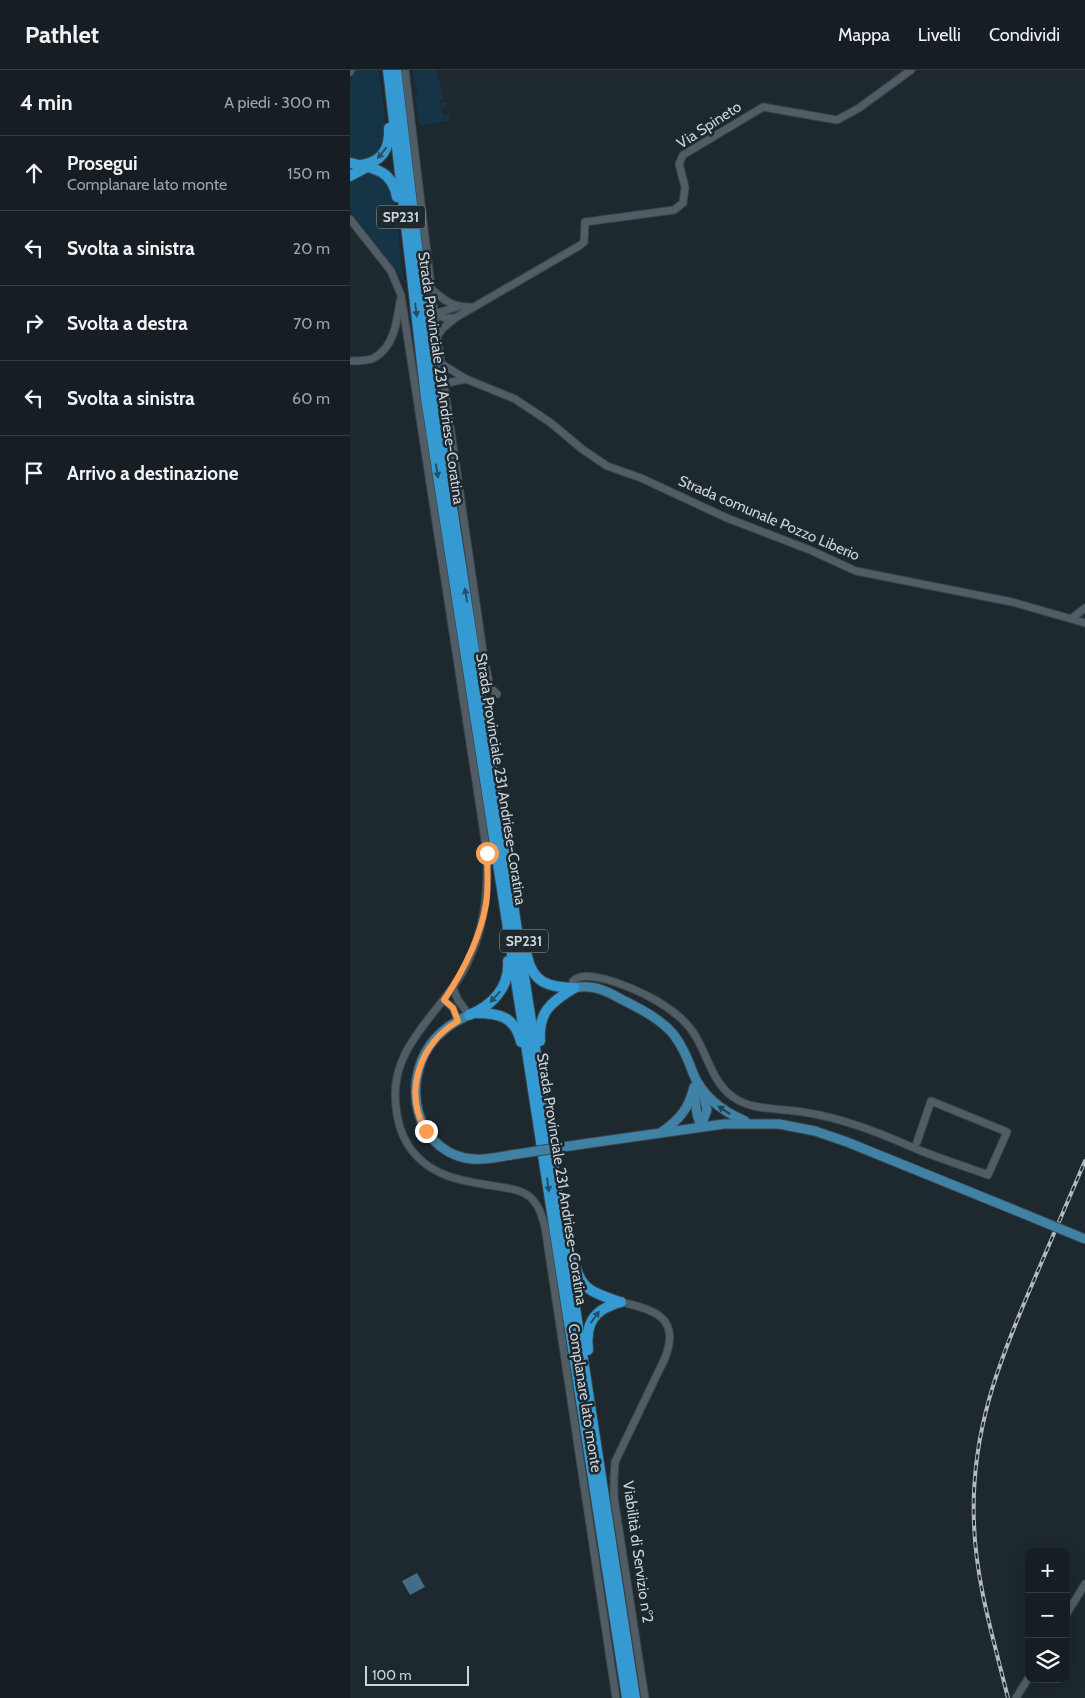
<!DOCTYPE html>
<html lang="it">
<head>
<meta charset="utf-8">
<style>
  :root { --surface:#161e23; --page:#232b30; --text:#f1f3f6; --muted:#9ea2a6; --line:#353c41 }
  body { margin:0; font-family:Cabin,sans-serif; background:var(--page); color:var(--text) }
  .controls { position:absolute; right:15px; bottom:15px; display:grid; overflow:hidden; border-radius:10px; box-shadow:0 5px 20px #0002 }
  .controls button { width:45px; height:45px; display:grid; place-items:center; padding:0; border:0; border-bottom:1px solid var(--line); background:var(--surface); color:var(--text); font:25px sans-serif }
  .scale { position:absolute; left:15px; bottom:12px; width:104px; box-sizing:border-box; padding-left:5px; border:2px solid #cdd4d9; border-top:0; font-size:14px; line-height:18px; white-space:nowrap; color:#cdd4d9; -webkit-text-stroke:4px #1d282f; paint-order:stroke }
  .stop { position:absolute; width:15px; height:15px; margin:-11px; border:4px solid #fb9e52; border-radius:50%; background:#fff }
  .stop.end { background:#fb9e52; border-color:#fff; box-shadow:0 1px 5px #0008 }
  .list { margin:0; padding:0; list-style:none }
  h2 { display:flex; justify-content:space-between; align-items:center; height:65px; margin:0; padding:0 20px; font-size:21px }
  h2 small { font-size:16px; font-weight:400; color:var(--muted) }
  .list li { display:grid; grid-template-columns:32px 1fr auto; gap:15px; align-items:center; box-sizing:border-box; height:75px; padding:0 20px; border-top:1px solid var(--line) }
  .list b { display:block; font-size:19px; white-space:nowrap }
  .list p { margin:0; font-size:16px; white-space:nowrap; color:var(--muted) }
  .list em { font-size:16px; font-style:normal; color:var(--muted) }
  .icon { flex:none; width:28px; height:28px; fill:none; stroke:currentColor; stroke-width:2; stroke-linecap:round; stroke-linejoin:round }
  .map { position:relative; flex:none; width:735px; height:1628px; overflow:hidden }
  header { display:flex; align-items:center; gap:30px; box-sizing:border-box; height:70px; padding:0 25px; background:var(--surface); border-bottom:1px solid var(--line) }
  header strong { font-size:24px }
  nav { display:flex; gap:28px; margin-inline-start:auto; font-size:18px }
  main { display:flex }
  aside { flex:1; background:var(--surface) }
  .map>svg:first-child { display:block }
</style>
</head>
<body>
<header>
<strong>Pathlet</strong>
<nav><a>Mappa</a><a>Livelli</a><a>Condividi</a></nav>
</header>
<main>
<aside>
<h2>4 min<small>A piedi · 300 m</small></h2>
<ul class="list">
<li><svg class="icon" aria-label="ahead" viewBox="0 0 24 24"><path d="M12 20V5M6 11l6-6 6 6"/></svg><div><b>Prosegui</b><p>Complanare lato monte</p></div><em>150 m</em></li>
<li><svg class="icon" aria-label="left" viewBox="0 0 24 24"><path d="M17 20v-9H6M10 6l-5 5 5 5"/></svg><div><b>Svolta a sinistra</b></div><em>20 m</em></li>
<li><svg class="icon" aria-label="right" viewBox="0 0 24 24"><path d="M7 20v-9h11M14 6l5 5-5 5"/></svg><div><b>Svolta a destra</b></div><em>70 m</em></li>
<li><svg class="icon" aria-label="left" viewBox="0 0 24 24"><path d="M17 20v-9H6M10 6l-5 5 5 5"/></svg><div><b>Svolta a sinistra</b></div><em>60 m</em></li>
<li><svg class="icon" aria-label="arrive" viewBox="0 0 24 24"><path d="M6 21V4h12l-3 4 3 4H6"/></svg><div><b>Arrivo a destinazione</b></div></li>
</ul>
</aside>
<div class="map">
<svg width="735" height="1628" viewBox="0 0 735 1628">
  <rect width="100%" height="100%" fill="#1d282f"/>
  <g fill="#153446">
    <path d="M5,0H29C30,29 54,102 0,87V13Z"/>
    <polygon points="63,0 86,0 94,29 89,30 90,34 95,32 96,37 91,39 93,45 98,44 100,50 69,56 65,26 68,24 67,15 64,13"/>
    <path d="M20,102C34,107 39,112 44,125L54,212L39,191L0,141V110L6,105Z"/>
  </g>
  <polygon fill="#416d89" points="67,1503 75,1517 60,1525 52,1511"/>
  <g fill="none" stroke-linecap="round" stroke-linejoin="round">
    <defs>
      <g id="minor">
        <polyline points="55,0 87,266 134,588 140,617 147,624"/>
        <polyline points="0,2 1,0"/>
        <path d="M0,149L41,201L51,225L137,783C138,823 135,857 117,894C93,943 38,975 46,1036C47,1050 50,1062 58,1075C78,1106 111,1111 144,1116C156,1118 170,1119 180,1127C189,1135 192,1146 195,1157L266,1628"/>
        <path d="M81,219C95,231 102,237 121,237"/>
        <polyline points="84,244 95,248 105,248 229,176 234,172 235,152 324,140 333,133 335,117 329,94 333,85 413,37 487,50 509,38 561,0"/>
        <polyline points="84,244 107,237"/>
        <polyline points="87,266 93,258 105,248"/>
        <path d="M0,291C7,291 18,291 24,288C44,277 47,252 50,231"/>
        <polyline points="90,293 116,309 165,329 201,353 232,379 257,396 291,408 377,448 460,480 506,501 662,532 735,553"/>
        <polyline points="93,314 116,309"/>
        <polyline points="722,548 735,538"/>
        <polyline points="103,918 108,930 119,945"/>
        <path d="M224,918L223,911C231,903 245,907 255,909C286,918 330,938 346,967C358,987 363,1013 383,1027C402,1041 431,1038 453,1042C492,1048 528,1062 564,1078C588,1088 614,1096 638,1105L657,1062L581,1031L567,1072"/>
        <polyline points="94,930 103,938 108,951"/>
        <path d="M271,1232C304,1240 331,1247 315,1288L265,1392L264,1408V1427L295,1628"/>
        <polyline points="716,1545 735,1514"/>
        <polyline points="666,1628 679,1607"/>
      </g>
      <g id="major">
        <path d="M224,918C242,914 255,920 271,929C290,939 310,948 324,965C333,977 338,989 343,1003C352,1026 372,1041 395,1051"/>
        <path d="M119,945C103,952 90,961 80,975C53,1014 64,1076 115,1088C130,1091 145,1088 161,1085"/>
        <polyline points="344,1022 347,1044 351,1056"/>
        <polyline points="351,1056 357,1040 353,1023"/>
        <path d="M313,1061C330,1049 339,1038 344,1017"/>
        <polyline points="233,1074 374,1054 429,1054 465,1061 497,1072 662,1139"/>
      </g>
      <g id="highway">
        <polyline points="38,0 76,328 277,1628"/>
        <polyline points="46,0 85,327 285,1628"/>
        <path d="M0,93C24,98 42,100 47,127"/>
        <path d="M11,95C32,92 40,79 39,58"/>
        <polyline points="0,106 17,97"/>
        <path d="M177,886C183,913 198,917 224,918"/>
        <path d="M126,943C150,943 165,947 171,972"/>
        <path d="M119,945C142,936 160,917 158,891"/>
        <path d="M190,971C188,942 201,932 224,918"/>
        <path d="M224,1192C231,1221 244,1223 270,1232"/>
        <path d="M238,1280C235,1253 244,1239 271,1232"/>
      </g>
    </defs>
    <use href="#minor" stroke="#3a4349" stroke-width="9"/>
    <use href="#major" stroke="#3a4349" stroke-width="11"/>
    <use href="#highway" stroke="#3a4349" stroke-width="12"/>
    <use href="#minor" stroke="#505d65" stroke-width="7"/>
    <use href="#major" stroke="#4082a6" stroke-width="9"/>
    <use href="#highway" stroke="#359ad1" stroke-width="10"/>
    <defs>
      <path id="rail" d="M658,1628C644,1571 626,1513 624,1454C620,1363 649,1291 684,1210C701,1170 718,1131 735,1091"/>
    </defs>
    <use href="#rail" stroke="#b2babf" stroke-width="4"/>
    <use href="#rail" stroke="#1d282f" stroke-width="2" stroke-dasharray="5.5" stroke-linecap="butt"/>
    <defs>
      <g id="major-bridge">
        <polyline points="161,1085 233,1074"/>
        <polyline points="662,1139 735,1169"/>
      </g>
    </defs>
    <use href="#major-bridge" stroke="#3a4349" stroke-width="11" stroke-linecap="butt"/>
    <use href="#major-bridge" stroke="#4082a6" stroke-width="9"/>
  </g>
  <defs><path id="oneway-solid" d="M-6-.8H1V-3.2L6.5 0L1 3.2V.8H-6Z" transform="scale(1.25)"/></defs>
  <g fill="#255068">
    <use href="#oneway-solid" transform="translate(32 83) rotate(129)"/>
    <use href="#oneway-solid" transform="translate(66 240) rotate(83)"/>
    <use href="#oneway-solid" transform="translate(87 401) rotate(81)"/>
    <use href="#oneway-solid" transform="translate(116 525) rotate(-99)"/>
    <use href="#oneway-solid" transform="translate(145 927) rotate(132)"/>
    <use href="#oneway-solid" transform="translate(198 1115) rotate(82)"/>
    <use href="#oneway-solid" transform="translate(245 1247) rotate(-54)"/>
  </g>
  <use fill="#263e4d" href="#oneway-solid" transform="translate(374 1040) rotate(-146)"/>
  <g fill="none" stroke-linecap="round" stroke-linejoin="round">
    <path stroke="#fb9e52" stroke-width="6" d="M76,1061C53,1022 70,973 108,951L103,938L94,930C114,900 130,869 136,834C139,817 137,800 137,783"/>
  </g>
  <g text-anchor="middle" stroke-width="5" stroke-linejoin="round" paint-order="stroke">
    <g fill="#1d282f" stroke="#98a0a6" stroke-width="1">
      <rect x="27" y="135.5" width="48" height="23" rx="4"/>
      <rect x="150" y="859.5" width="48" height="23" rx="4"/>
    </g>
    <g font-size="14" font-weight="bold" fill="#cdd4d9">
      <text x="51" y="152">SP231</text>
      <text x="174" y="876">SP231</text>
    </g>
    <g font-size="15" fill="#cdd4d9" stroke="#1d282f">
      <text transform="translate(359 55) rotate(-33)" y="5">Via Spineto</text>
      <text transform="translate(91 308) rotate(82)" y="5">Strada Provinciale 231 Andriese-Coratina</text>
      <text transform="translate(419 448) rotate(23)" y="5">Strada comunale Pozzo Liberio</text>
      <text transform="translate(151 709) rotate(81)" y="5">Strada Provinciale 231 Andriese-Coratina</text>
      <text transform="translate(212 1109) rotate(81)" y="5">Strada Provinciale 231 Andriese-Coratina</text>
      <text transform="translate(235 1328) rotate(81)" y="5">Complanare lato monte</text>
      <text transform="translate(288 1482) rotate(82)" y="5">Viabilità di Servizio n°2</text>
    </g>
  </g>
</svg>
<div class="controls">
<button>+</button>
<button>−</button>
<button><svg class="icon" aria-label="layers" viewBox="0 0 24 24"><path d="M12 4l9 5-9 5-9-5zM3 14l9 5 9-5"/></svg></button>
</div>
<div class="scale">100 m</div>
<div class="stop" style="left:137px;top:783px"></div>
<div class="stop end" style="left:76px;top:1061px"></div>
</div>
</main>
</body>
</html>
